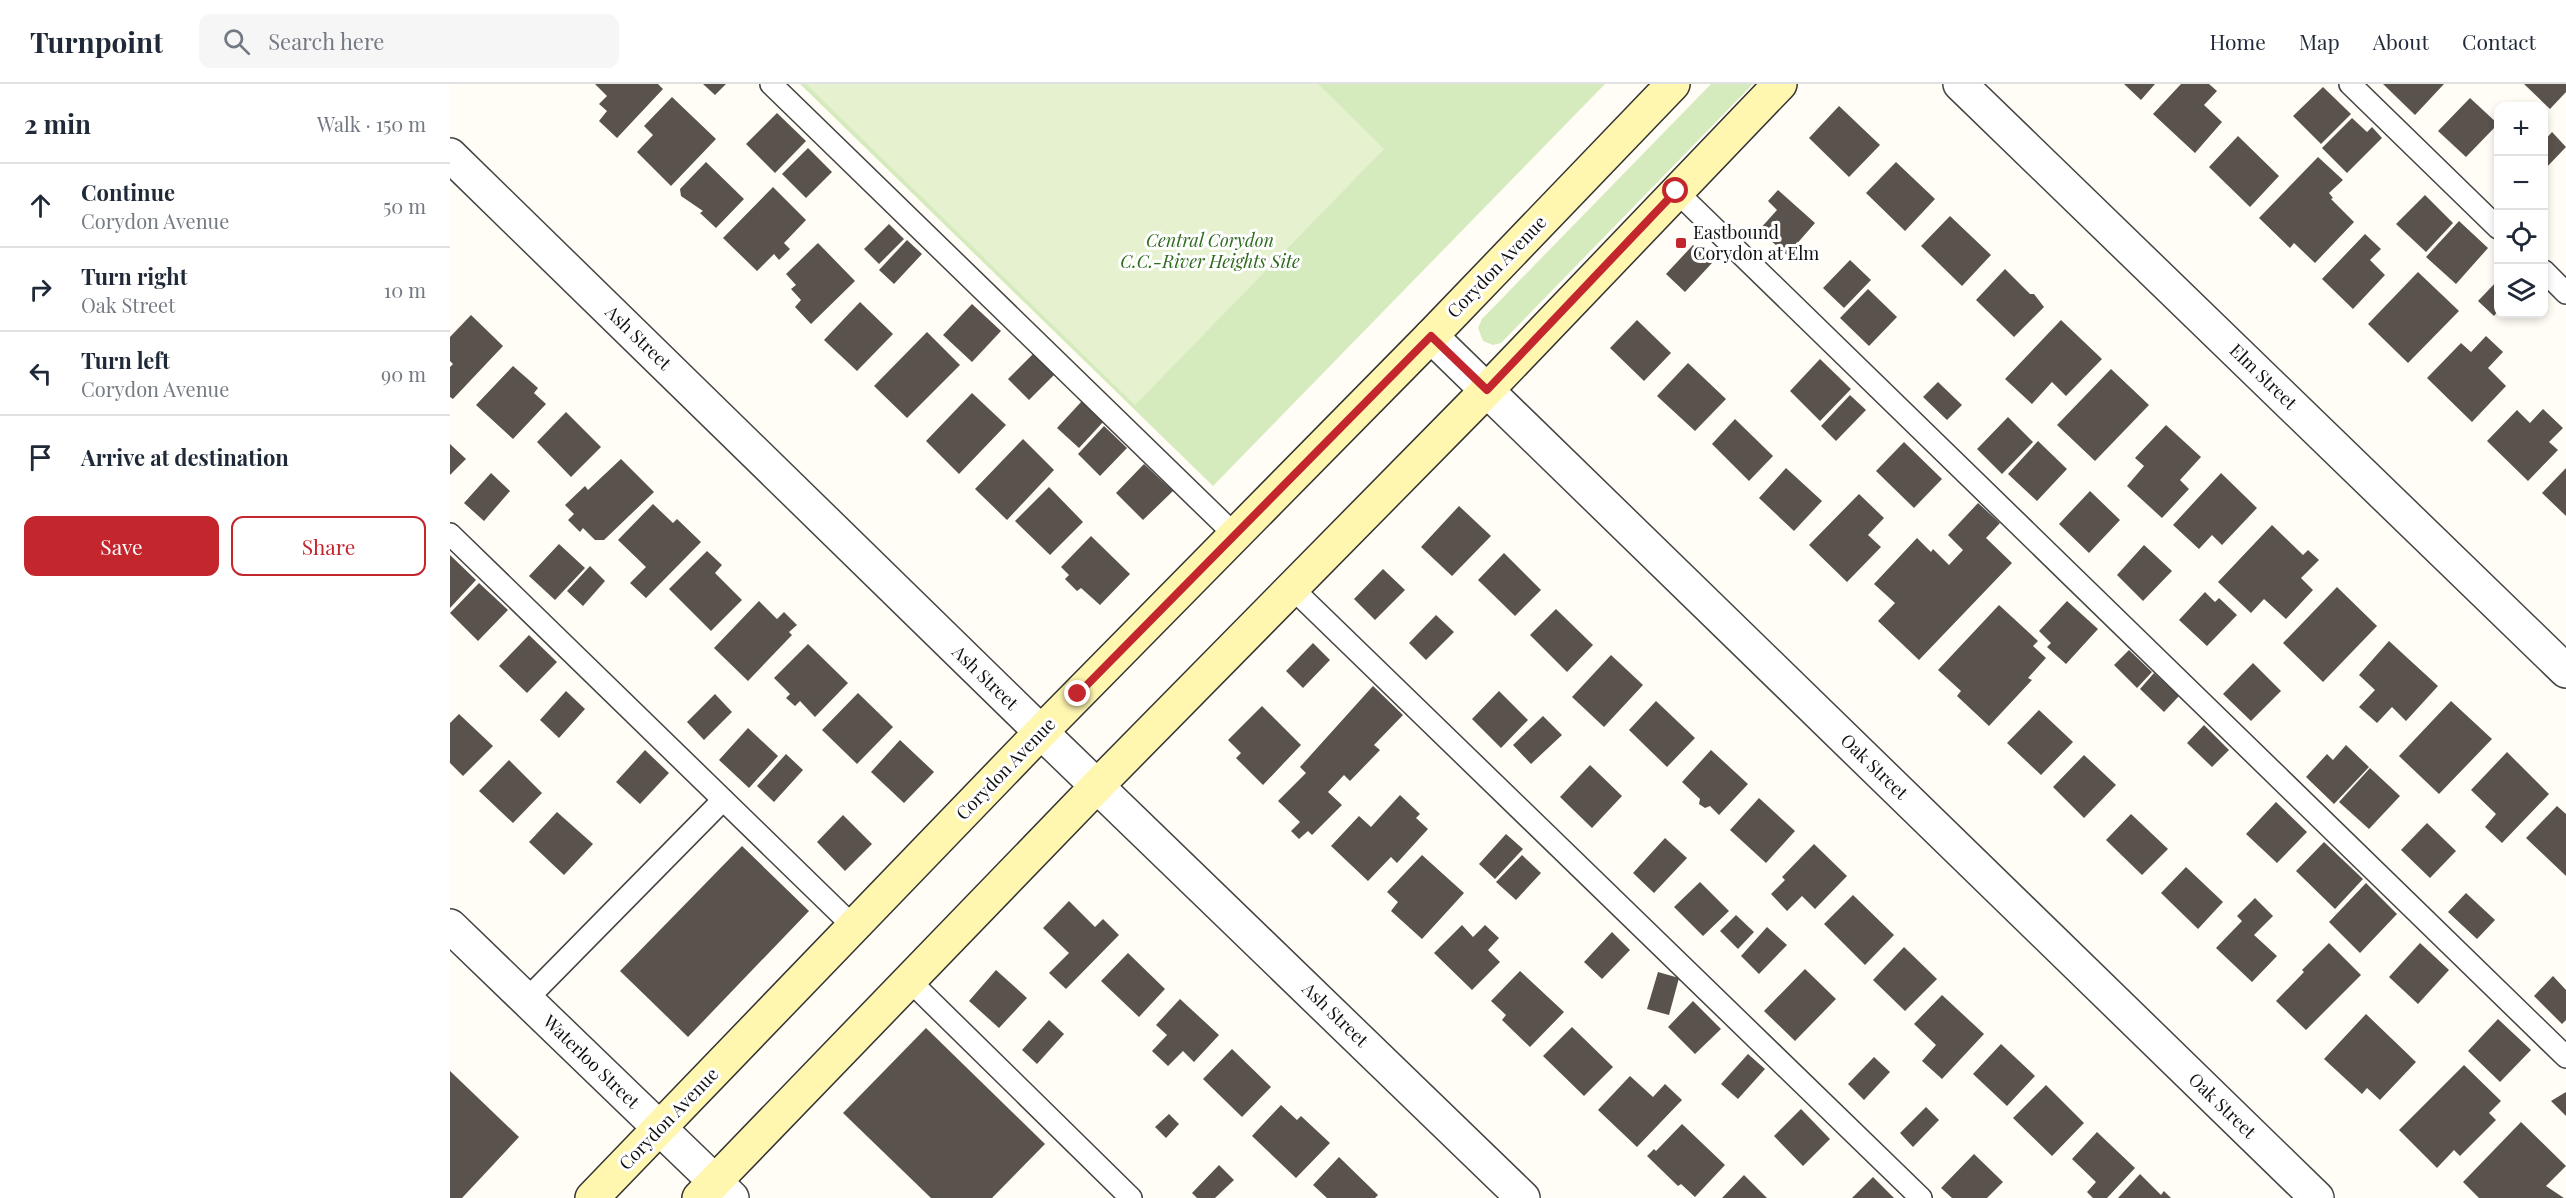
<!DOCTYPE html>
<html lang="en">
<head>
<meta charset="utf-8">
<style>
  :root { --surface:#fff; --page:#f6f6f7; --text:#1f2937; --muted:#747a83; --line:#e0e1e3; --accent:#c4262e }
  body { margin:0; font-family:"Playfair Display",serif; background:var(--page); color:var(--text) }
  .controls { position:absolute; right:18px; top:18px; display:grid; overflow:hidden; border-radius:12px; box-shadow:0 3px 9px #0003 }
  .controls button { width:54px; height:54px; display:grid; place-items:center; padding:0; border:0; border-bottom:2px solid var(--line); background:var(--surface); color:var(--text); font:30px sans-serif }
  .stop { position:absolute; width:18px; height:18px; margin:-14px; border:4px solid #c4262e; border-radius:50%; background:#fff }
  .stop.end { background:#c4262e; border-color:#fff; box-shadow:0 2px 6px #0008 }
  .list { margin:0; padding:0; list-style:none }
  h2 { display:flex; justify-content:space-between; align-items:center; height:78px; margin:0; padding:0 24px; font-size:26px }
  h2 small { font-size:20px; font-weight:400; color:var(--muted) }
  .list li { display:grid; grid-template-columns:39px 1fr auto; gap:18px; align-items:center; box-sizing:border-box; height:84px; padding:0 24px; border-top:2px solid var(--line) }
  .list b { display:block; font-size:22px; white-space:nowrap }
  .list p { margin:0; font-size:20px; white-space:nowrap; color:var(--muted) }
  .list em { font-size:20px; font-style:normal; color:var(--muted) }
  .actions { display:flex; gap:12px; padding:18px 24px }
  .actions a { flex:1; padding:14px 0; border:2px solid var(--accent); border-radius:12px; text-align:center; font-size:21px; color:var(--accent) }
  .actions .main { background:var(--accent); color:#fff }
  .icon { flex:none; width:33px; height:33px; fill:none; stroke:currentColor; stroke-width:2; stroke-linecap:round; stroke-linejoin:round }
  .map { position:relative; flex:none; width:2116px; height:1114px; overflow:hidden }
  header { display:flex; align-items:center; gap:36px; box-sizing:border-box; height:84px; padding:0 30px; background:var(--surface); border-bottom:2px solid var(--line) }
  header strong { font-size:28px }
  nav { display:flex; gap:33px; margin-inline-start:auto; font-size:21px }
  .search { width:420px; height:54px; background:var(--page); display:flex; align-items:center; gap:15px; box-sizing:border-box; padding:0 21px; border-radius:12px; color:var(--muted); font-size:22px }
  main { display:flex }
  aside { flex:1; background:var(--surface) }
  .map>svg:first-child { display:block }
</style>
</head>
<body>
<header>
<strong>Turnpoint</strong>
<div class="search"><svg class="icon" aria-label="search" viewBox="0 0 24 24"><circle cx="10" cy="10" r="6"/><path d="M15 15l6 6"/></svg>Search here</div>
<nav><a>Home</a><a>Map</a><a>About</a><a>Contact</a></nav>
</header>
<main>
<aside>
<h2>2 min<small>Walk · 150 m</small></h2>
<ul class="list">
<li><svg class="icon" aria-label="ahead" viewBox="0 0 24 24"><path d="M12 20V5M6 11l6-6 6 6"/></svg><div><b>Continue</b><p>Corydon Avenue</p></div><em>50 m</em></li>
<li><svg class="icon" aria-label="right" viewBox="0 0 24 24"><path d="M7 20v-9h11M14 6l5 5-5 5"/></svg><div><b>Turn right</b><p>Oak Street</p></div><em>10 m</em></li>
<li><svg class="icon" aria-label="left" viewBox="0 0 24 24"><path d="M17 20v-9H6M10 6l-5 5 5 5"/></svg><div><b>Turn left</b><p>Corydon Avenue</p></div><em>90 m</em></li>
<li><svg class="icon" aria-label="arrive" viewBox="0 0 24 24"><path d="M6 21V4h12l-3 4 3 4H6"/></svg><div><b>Arrive at destination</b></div></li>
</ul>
<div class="actions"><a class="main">Save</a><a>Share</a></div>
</aside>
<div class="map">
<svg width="2116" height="1114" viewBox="0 0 2116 1114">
  <rect width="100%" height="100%" fill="#fffdf5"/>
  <g fill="#d5ebbd">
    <polygon points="350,0 1155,0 763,402"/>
    <polygon points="1261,0 1303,0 1051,259 1043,261 1033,257 1028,244 1032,235"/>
  </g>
  <polygon fill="#e6f2cf" points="356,0 868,0 934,65 685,321"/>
  <g fill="#5a524d">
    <polygon points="145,0 208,0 213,5 167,54 149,37 157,27 149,20 157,12"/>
    <polygon points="253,0 276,0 265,11"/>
    <polygon points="1674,0 1705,0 1691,16"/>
    <polygon points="1731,0 1759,0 1767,7 1754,21 1772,38 1745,69 1703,30"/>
    <polygon points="1933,0 1994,0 1965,31"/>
    <polygon points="2074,0 2116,0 2116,8 2100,25"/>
    <polygon points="1873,3 1901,30 1871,60 1843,32"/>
    <polygon points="222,13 266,55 221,102 187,68 203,51 194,42"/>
    <polygon points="2020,14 2048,40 2016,73 1988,47"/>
    <polygon points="1389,22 1430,61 1399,93 1359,54"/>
    <polygon points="327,29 356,57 325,89 296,60"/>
    <polygon points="1902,34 1917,48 1922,43 1932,54 1897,89 1872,64"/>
    <polygon points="2102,48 2116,63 2094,86 2094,57"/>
    <polygon points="1788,52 1829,92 1800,123 1759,83"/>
    <polygon points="358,64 382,88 356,114 332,90"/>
    <polygon points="1868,73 1893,96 1879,109 1883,114 1881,115 1904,138 1865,179 1844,159 1840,164 1809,134"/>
    <polygon points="256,78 294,115 266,144 250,129 253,127 231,112 230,105"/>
    <polygon points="1446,78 1485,115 1455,147 1416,109"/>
    <polygon points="323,103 356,136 334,159 340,165 329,176 324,170 307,187 273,154"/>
    <polygon points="1328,106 1365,139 1337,171 1309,146 1327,126 1318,117"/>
    <polygon points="1975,111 2003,139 1976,168 1946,140"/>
    <polygon points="1500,132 1541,171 1512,202 1471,162"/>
    <polygon points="2009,137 2038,164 2006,200 1976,173"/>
    <polygon points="439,140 454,155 429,180 414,165"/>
    <polygon points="1915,150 1931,165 1920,176 1935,191 1903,225 1872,195"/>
    <polygon points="457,156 472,170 444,200 429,186"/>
    <polygon points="368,159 405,197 361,240 345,223 351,216 341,205 346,201 336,190"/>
    <polygon points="1243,161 1262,179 1235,208 1216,190"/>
    <polygon points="1400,176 1421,196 1394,224 1373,204"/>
    <polygon points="1555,185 1580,210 1584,210 1594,223 1564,253 1526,216"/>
    <polygon points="1968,188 2009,227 1958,279 1918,240"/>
    <polygon points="2048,196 2048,227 2044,232 2028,217"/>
    <polygon points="1418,205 1447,233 1419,262 1390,234"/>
    <polygon points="410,218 443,250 407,287 374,256"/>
    <polygon points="522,220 551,247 522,278 493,251"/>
    <polygon points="21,231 53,262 3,315 0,313 0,283 3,280 0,277 0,253"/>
    <polygon points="1187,236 1221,269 1194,297 1160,264"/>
    <polygon points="1611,236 1652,275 1616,312 1602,298 1582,320 1555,295"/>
    <polygon points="477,248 510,281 457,334 424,302"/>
    <polygon points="2036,252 2053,268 2038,284 2056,302 2022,338 1977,294 2011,259 2021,268"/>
    <polygon points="583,270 604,291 579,316 558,295"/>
    <polygon points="1370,275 1401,305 1370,337 1340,307"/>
    <polygon points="1238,279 1276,315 1245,347 1207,312"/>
    <polygon points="63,282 88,304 84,309 96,320 63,355 26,321"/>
    <polygon points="1661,285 1699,321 1645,377 1607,341"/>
    <polygon points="1488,298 1512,321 1497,336 1473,313"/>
    <polygon points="522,309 556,341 509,390 476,357"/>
    <polygon points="1400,311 1416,326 1386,357 1371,342"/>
    <polygon points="632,317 654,337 629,364 607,344"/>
    <polygon points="2093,325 2113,344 2099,358 2108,366 2078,397 2037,357 2067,326 2080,339"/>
    <polygon points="116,328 151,363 121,393 87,358"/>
    <polygon points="1558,333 1583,358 1552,390 1527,365"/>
    <polygon points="1285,335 1323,372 1299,397 1262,360"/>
    <polygon points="1716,341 1751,373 1730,396 1739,405 1712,434 1677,402 1694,382 1685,374"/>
    <polygon points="654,342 677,364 650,392 628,370"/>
    <polygon points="573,355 604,386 557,436 525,405"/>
    <polygon points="1588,357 1617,385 1587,417 1558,390"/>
    <polygon points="1454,358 1492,395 1464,424 1426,387"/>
    <polygon points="0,360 16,375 0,391"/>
    <polygon points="171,375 204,408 154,456 145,456 133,444 130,448 118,436 124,430 115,421 135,402 138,406"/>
    <polygon points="694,380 723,407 693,436 666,409"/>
    <polygon points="1336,384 1372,417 1344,447 1309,414"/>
    <polygon points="2116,384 2116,432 2092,409"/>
    <polygon points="41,389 60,407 34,437 14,419"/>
    <polygon points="1771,389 1807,424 1772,461 1762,451 1749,465 1723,441"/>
    <polygon points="599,403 633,438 600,471 565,437"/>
    <polygon points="1640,407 1670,436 1639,469 1609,440"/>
    <polygon points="1409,410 1434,434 1418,451 1431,463 1397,498 1359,461"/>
    <polygon points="1528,419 1550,439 1536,454 1562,479 1469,576 1428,537 1445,519 1424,500 1467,454 1481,468 1483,465 1499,481 1513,466 1498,451"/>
    <polygon points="203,420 223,439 227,435 251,458 196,514 180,499 196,483 168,456"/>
    <polygon points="1009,422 1041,452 1002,492 971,463"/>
    <polygon points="1822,441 1853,471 1858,466 1869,476 1851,494 1863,506 1836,535 1814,515 1801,529 1768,498"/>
    <polygon points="641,452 680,490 650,521 631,504 627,507 615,495 619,491 611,483"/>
    <polygon points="109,460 135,484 105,516 79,492"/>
    <polygon points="1694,461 1722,487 1693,517 1667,491"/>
    <polygon points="257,467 272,481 265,489 292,516 261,547 219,505"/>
    <polygon points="1054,469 1091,506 1065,532 1028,496"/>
    <polygon points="0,471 26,496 0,524"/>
    <polygon points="140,482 155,497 133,522 117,507"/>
    <polygon points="933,485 955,506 925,536 904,515"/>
    <polygon points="29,499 58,526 28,557 0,529"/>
    <polygon points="1887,503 1927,542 1873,598 1833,559"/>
    <polygon points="1755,508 1765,518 1769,514 1787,531 1757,562 1729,536"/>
    <polygon points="309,517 327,535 334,528 347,541 339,548 342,551 298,597 264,564"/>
    <polygon points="1617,517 1648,545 1616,580 1597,563 1601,559 1589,547"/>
    <polygon points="1549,521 1588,557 1583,562 1596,574 1578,594 1582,596 1539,642 1507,612 1511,607 1488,586"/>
    <polygon points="1106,525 1143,561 1117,588 1080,551"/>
    <polygon points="986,531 1004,548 976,576 959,559"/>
    <polygon points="79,551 107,578 77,609 49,582"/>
    <polygon points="1939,557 1988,602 1956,637 1942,623 1927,639 1909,623 1925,606 1909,591"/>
    <polygon points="863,559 880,576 853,604 836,587"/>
    <polygon points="358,560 398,599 365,633 350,617 345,622 336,614 340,610 324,594"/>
    <polygon points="1679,566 1702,588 1687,604 1664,581"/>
    <polygon points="1161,571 1193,601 1154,643 1122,613"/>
    <polygon points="1803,579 1831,607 1801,637 1773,610"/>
    <polygon points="1704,589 1729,612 1714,628 1690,605"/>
    <polygon points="923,602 953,631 924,661 930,666 900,697 894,691 878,708 892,721 862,751 858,747 849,755 841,747 850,738 828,717 856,689 850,683"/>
    <polygon points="116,607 135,625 109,654 90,636"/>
    <polygon points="1049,607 1078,636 1051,664 1022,635"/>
    <polygon points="408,609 443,643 407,680 372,646"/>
    <polygon points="265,610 282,628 254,656 237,638"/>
    <polygon points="1206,617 1245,654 1217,683 1179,646"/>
    <polygon points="2001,617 2042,655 1989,710 1949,672"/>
    <polygon points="812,622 851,661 813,701 786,674 791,669 778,656"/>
    <polygon points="1589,626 1623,658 1591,691 1557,659"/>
    <polygon points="9,630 43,662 13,692 0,679 0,639"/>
    <polygon points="1093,632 1112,651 1081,680 1063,661"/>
    <polygon points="1754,641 1779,666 1762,683 1737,659"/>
    <polygon points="298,644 328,672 299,704 269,676"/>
    <polygon points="450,656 484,688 454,719 421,688"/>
    <polygon points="1896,661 1919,683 1884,720 1856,693 1877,670 1883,676"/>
    <polygon points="195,666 219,689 190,720 166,698"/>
    <polygon points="1261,666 1298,700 1269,731 1260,722 1255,724 1249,720 1250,715 1232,698"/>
    <polygon points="2057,668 2099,710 2052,759 2035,743 2046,730 2021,706"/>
    <polygon points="336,670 353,686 324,718 307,702"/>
    <polygon points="1634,671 1666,701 1634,734 1603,703"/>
    <polygon points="59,676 92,709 63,739 29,707"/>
    <polygon points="1140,681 1172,712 1142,744 1110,713"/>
    <polygon points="1920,684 1950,712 1919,745 1889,718"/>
    <polygon points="950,711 970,730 966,734 978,745 947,779 941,773 918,797 881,762 909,732 921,743"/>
    <polygon points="1309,714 1345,747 1316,779 1280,746"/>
    <polygon points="1826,718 1857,748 1827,779 1796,750"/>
    <polygon points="2107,722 2116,730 2116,792 2076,754"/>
    <polygon points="107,728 143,760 114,791 79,758"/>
    <polygon points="1681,730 1718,765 1692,791 1656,756"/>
    <polygon points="393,731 422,760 395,787 367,758"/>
    <polygon points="1977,739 2006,767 1980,794 1951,766"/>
    <polygon points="1056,750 1073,765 1045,795 1029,780"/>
    <polygon points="1215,754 1237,774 1204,809 1183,789"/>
    <polygon points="1874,758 1913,795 1885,825 1846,787"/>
    <polygon points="1364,760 1397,792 1365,825 1352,812 1337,827 1321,810 1335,796 1332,793"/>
    <polygon points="292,762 359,827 238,953 170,887"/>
    <polygon points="972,771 1014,809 972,855 941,827 948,818 937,808"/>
    <polygon points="1072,771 1091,789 1066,816 1046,798"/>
    <polygon points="1736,783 1773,818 1748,845 1711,809"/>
    <polygon points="1250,798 1279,827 1253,852 1224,823"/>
    <polygon points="1916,799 1947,830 1910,869 1879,838"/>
    <polygon points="2016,809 2045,836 2027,855 1998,828"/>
    <polygon points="1403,811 1444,851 1415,881 1374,840"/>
    <polygon points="1805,814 1823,832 1804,851 1827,872 1802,898 1766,864 1792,837 1787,832"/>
    <polygon points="619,817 645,843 653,835 669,851 616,905 599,889 619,869 593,844"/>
    <polygon points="1286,831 1304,848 1288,865 1270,847"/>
    <polygon points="1012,841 1023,853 1035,841 1049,854 1038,866 1050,878 1022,906 984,869"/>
    <polygon points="1317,843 1337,861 1309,890 1291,872"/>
    <polygon points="1162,848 1180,866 1152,895 1134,878"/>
    <polygon points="1879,859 1911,891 1856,946 1826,917 1854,888 1852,886"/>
    <polygon points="1970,859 1999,886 1968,920 1939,893"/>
    <polygon points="1454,863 1487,895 1455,927 1423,896"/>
    <polygon points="678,869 715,905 689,933 651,897"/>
    <polygon points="1355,885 1386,915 1345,957 1314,927"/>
    <polygon points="546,886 577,914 549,944 519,917"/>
    <polygon points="1070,887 1114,928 1080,963 1052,936 1056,931 1041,917"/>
    <polygon points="1208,888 1229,894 1219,931 1197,925"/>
    <polygon points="2103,892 2116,906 2116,936 2112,940 2084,912"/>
    <polygon points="1492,911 1534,950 1492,995 1472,977 1486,961 1464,940"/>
    <polygon points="730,915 769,951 744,978 733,967 718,982 702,967 717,951 706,941"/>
    <polygon points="1243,917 1271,945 1245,970 1218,943"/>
    <polygon points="1916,930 1966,978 1930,1016 1917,1004 1912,1010 1874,975"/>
    <polygon points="2048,935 2081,966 2050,998 2018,967"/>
    <polygon points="599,936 614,950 587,980 572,966"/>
    <polygon points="1122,943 1163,983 1134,1012 1093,972"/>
    <polygon points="476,944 595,1060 542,1114 481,1114 393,1029"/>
    <polygon points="1551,960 1585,992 1557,1022 1523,990"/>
    <polygon points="782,965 821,1003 792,1033 753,995"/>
    <polygon points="1298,970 1315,985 1288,1015 1271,1000"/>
    <polygon points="1424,973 1440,988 1414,1016 1398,1000"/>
    <polygon points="2014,981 2051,1017 2039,1029 2046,1036 2010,1072 2004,1066 1987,1084 1949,1046"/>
    <polygon points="0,987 69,1053 12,1114 0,1114"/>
    <polygon points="1180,992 1203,1013 1215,1000 1232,1016 1187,1063 1148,1026"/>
    <polygon points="1596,1001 1634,1039 1602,1072 1563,1034"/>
    <polygon points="2116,1008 2116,1032 2101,1017"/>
    <polygon points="831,1021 847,1036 851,1032 880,1059 846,1094 802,1052"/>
    <polygon points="1476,1023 1489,1036 1463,1063 1450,1049"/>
    <polygon points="1351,1025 1380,1055 1353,1082 1324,1052"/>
    <polygon points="719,1030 729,1040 716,1054 705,1043"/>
    <polygon points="2071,1038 2116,1082 2096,1102 2114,1114 2029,1114 2013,1098"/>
    <polygon points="1232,1040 1275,1081 1245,1113 1231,1100 1228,1102 1197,1072 1204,1065 1206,1067"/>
    <polygon points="1647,1048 1685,1084 1657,1114 1643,1114 1637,1108 1646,1098 1622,1075"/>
    <polygon points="1524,1070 1553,1098 1537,1114 1502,1114 1491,1104"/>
    <polygon points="889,1073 928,1111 925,1114 877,1114 863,1101"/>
    <polygon points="769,1081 784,1096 765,1114 747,1114 742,1109"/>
    <polygon points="1690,1090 1711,1111 1714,1107 1721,1114 1668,1114"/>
    <polygon points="1294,1091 1317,1114 1272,1114"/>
    <polygon points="1423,1093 1444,1114 1402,1114"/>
  </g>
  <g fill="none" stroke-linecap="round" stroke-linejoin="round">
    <defs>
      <g id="lane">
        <polyline points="321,0 785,451"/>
        <polyline points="1900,0 2048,144"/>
        <polyline points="1226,107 2116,973"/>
        <polyline points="2094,187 2116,209"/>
        <polyline points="0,450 403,842"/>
        <polyline points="841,503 1471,1114"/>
        <polyline points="459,896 681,1114"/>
        <polyline points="76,916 273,716"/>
      </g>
      <g id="street">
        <polyline points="1510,0 2116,587"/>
        <polyline points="0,71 591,648 1073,1114"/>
        <polyline points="981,252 1867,1114"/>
        <polyline points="0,842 282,1114"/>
      </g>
      <g id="secondary">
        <polyline points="142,1114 591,648 981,252 1223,0"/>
        <polyline points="249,1114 648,701 1037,306 1330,0"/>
      </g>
    </defs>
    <use href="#lane" stroke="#444" stroke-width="24"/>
    <use href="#street" stroke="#444" stroke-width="36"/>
    <use href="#secondary" stroke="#333" stroke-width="36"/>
    <use href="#lane" stroke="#fff" stroke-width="21"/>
    <use href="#street" stroke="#fff" stroke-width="33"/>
    <use href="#secondary" stroke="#fff6b0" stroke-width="33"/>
  </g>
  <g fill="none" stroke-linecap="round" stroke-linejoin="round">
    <polyline stroke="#c4262e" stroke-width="8" points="628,610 981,252 1037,306 1226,107"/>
  </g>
  <rect fill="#c4262e" stroke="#fff" stroke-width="2" x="1225" y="153" width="12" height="12" rx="3"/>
  <g text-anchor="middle" stroke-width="6" stroke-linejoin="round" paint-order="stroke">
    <g font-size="18" fill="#111" stroke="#fff" text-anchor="start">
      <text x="1243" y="155">Eastbound<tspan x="1243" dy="21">Corydon at Elm</tspan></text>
    </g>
    <g font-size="18" font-style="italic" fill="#2f6b1f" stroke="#fff">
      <text x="760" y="163">Central Corydon<tspan x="760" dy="21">C.C.-River Heights Site</tspan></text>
    </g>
    <g font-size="18" fill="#111" stroke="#fff">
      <text transform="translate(1047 183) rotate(-46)" y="6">Corydon Avenue</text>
      <text transform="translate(188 254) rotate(44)" y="6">Ash Street</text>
      <text transform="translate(1813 293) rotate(44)" y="6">Elm Street</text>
      <text transform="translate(535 594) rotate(44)" y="6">Ash Street</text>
      <text transform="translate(1424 683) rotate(44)" y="6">Oak Street</text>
      <text transform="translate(556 685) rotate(-46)" y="6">Corydon Avenue</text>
      <text transform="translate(885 931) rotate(44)" y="6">Ash Street</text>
      <text transform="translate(141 978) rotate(44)" y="6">Waterloo Street</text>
      <text transform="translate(1772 1022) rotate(44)" y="6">Oak Street</text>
      <text transform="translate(219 1035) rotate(-46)" y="6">Corydon Avenue</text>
    </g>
  </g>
</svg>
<div class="controls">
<button>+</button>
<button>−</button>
<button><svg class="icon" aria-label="locate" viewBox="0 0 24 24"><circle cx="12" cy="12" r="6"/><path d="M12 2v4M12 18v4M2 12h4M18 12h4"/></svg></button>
<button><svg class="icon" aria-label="layers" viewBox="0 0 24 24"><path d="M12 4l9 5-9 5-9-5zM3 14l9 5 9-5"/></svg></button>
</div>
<div class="stop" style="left:1226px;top:107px"></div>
<div class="stop end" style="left:628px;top:610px"></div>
</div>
</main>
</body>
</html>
